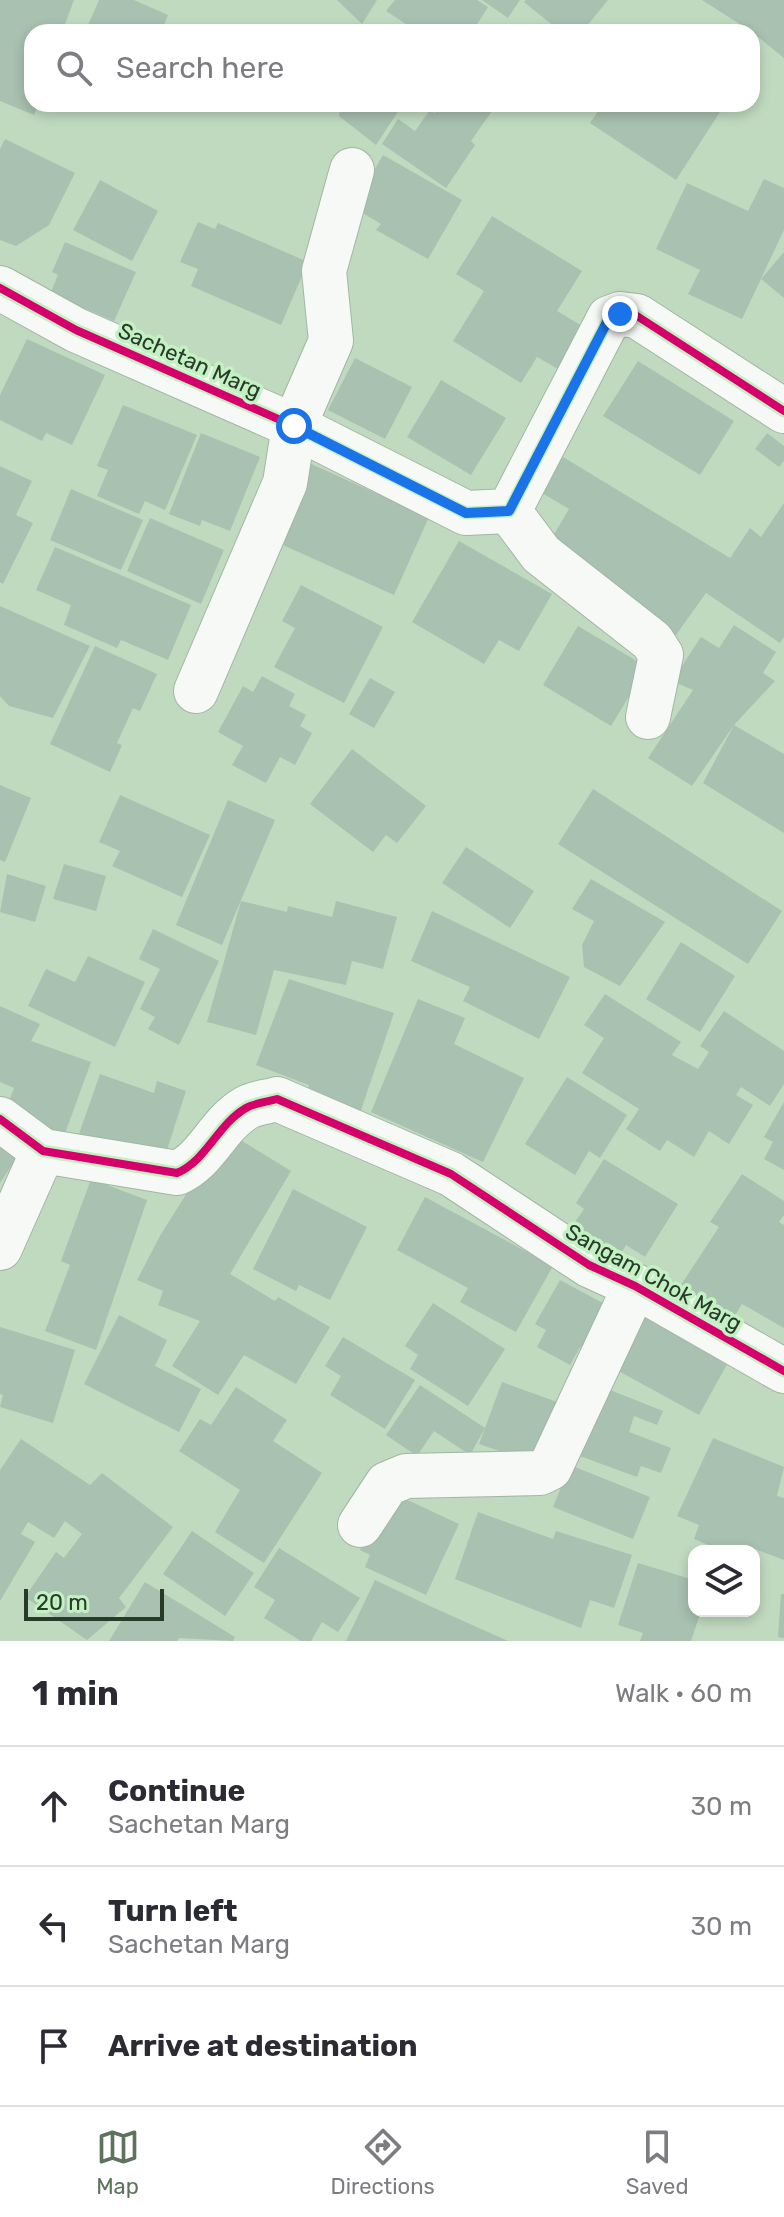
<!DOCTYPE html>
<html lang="en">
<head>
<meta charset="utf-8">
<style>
  :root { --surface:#fff; --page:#f7f7f7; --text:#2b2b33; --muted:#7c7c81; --line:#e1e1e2; --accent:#5d735e }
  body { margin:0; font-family:Rubik,sans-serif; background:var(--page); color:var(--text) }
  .controls { position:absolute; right:24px; bottom:24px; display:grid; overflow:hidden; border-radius:16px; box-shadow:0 4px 12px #0003 }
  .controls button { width:72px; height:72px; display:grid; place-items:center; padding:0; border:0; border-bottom:2px solid var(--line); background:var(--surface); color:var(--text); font:40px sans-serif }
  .scale { position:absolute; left:24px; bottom:20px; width:140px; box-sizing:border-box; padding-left:8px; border:4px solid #283b29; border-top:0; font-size:22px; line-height:28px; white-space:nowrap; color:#283b29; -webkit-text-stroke:6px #c3f1c3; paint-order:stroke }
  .stop { position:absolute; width:24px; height:24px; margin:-18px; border:6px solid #1a73e8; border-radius:50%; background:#fff }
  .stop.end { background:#1a73e8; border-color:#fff; box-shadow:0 2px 8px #0008 }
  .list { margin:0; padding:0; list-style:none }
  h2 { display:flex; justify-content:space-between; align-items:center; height:104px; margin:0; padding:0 32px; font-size:34px }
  h2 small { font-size:26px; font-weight:400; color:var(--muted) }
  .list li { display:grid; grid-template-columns:52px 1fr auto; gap:24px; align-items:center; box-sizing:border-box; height:120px; padding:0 32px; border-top:2px solid var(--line) }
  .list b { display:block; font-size:30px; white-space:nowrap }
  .list p { margin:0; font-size:26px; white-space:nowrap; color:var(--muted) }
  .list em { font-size:26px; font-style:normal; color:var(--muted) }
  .icon { flex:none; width:44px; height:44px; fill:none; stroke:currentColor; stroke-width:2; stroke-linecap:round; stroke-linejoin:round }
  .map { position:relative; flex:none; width:784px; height:1641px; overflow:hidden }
  .search { position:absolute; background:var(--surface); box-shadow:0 4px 12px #0003; left:24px; right:24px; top:24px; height:88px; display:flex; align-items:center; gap:20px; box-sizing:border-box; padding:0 28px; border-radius:24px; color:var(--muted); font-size:30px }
  .sheet { height:464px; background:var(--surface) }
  nav { display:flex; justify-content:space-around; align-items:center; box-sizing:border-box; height:112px; border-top:2px solid var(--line); background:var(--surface); font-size:22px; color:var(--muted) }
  nav a { display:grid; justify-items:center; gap:4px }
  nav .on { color:var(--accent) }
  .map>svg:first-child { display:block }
</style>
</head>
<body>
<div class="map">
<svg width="784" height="1641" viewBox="0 0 784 1641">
  <rect width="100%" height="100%" fill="#c0dac0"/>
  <g fill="#a9c1b0">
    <polygon points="0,0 74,0 62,32 32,32 32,104 39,104 34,115 0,101"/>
    <polygon points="99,0 134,0 168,15 161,32 85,32"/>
    <polygon points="337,0 377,0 362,24"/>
    <polygon points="395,0 477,0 488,7 472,32 459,26 455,32 418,32 386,11"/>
    <polygon points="482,0 520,0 508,18"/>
    <polygon points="526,0 608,0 582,32 561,32 524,2"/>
    <polygon points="702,0 784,0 784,58 752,32"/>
    <polygon points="340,104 403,104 376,145 339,116"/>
    <polygon points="441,104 488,104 494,108 471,141 475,145 446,188 382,144 398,119 415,131 430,110 435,113"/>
    <polygon points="603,104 708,104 720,112 676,180 590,123"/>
    <polygon points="5,139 75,173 49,225 16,246 0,240 0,149"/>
    <polygon points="383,155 462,200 428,259 376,230 381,224 353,207"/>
    <polygon points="764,179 784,188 784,230 742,319 688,294 700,270 656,249 687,183 748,211"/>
    <polygon points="100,180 158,211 132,261 73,230"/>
    <polygon points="492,216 582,271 557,311 584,327 558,369 537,357 521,383 453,341 484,291 456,274"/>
    <polygon points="198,222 215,229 218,223 308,262 281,325 191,286 198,269 180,262"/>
    <polygon points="65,242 136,272 114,321 50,294 58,275 52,272"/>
    <polygon points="784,252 784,298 761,279"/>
    <polygon points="27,339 105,375 72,445 46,433 42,441 0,420 0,395"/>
    <polygon points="355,358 412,387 385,439 328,410"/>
    <polygon points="638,361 734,421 700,475 603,416"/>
    <polygon points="441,380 506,418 471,475 407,437"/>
    <polygon points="123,405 197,435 165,510 145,501 139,514 97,496 108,470 97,466"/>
    <polygon points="201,433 260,457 230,531 202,520 200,526 169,514"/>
    <polygon points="767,433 784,446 784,461 779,467 755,449"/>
    <polygon points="563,457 730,558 750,528 761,537 784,503 784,637 780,643 706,593 676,635 570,567 550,541 569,509 542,493"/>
    <polygon points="309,463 429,517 394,595 274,541"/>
    <polygon points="0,466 32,481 16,515 33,523 3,584 0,582"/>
    <polygon points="71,489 143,520 121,570 50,540"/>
    <polygon points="150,518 224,550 201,604 127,571"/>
    <polygon points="459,541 552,594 519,651 499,640 484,664 412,622"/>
    <polygon points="55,547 191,605 168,660 121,640 117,648 64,625 71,605 36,590"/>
    <polygon points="301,585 383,627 344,703 274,667 295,628 282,621"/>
    <polygon points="0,606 90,646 53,718 9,706 0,696"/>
    <polygon points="734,625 776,652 763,673 775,681 734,725 784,754 784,833 703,783 734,725 692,786 648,758 693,690 672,681 701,637 719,648"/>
    <polygon points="578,626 647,667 611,726 543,685"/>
    <polygon points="95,646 157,674 140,711 133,708 117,743 122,745 110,772 50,744"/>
    <polygon points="262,676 295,694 289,706 306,715 300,726 312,733 295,765 280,757 266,783 232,765 243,746 218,732 243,686 253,692"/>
    <polygon points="370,678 395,692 374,728 349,714"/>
    <polygon points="352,749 426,806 397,843 386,835 373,852 310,804"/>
    <polygon points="0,785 31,798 5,862 0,860"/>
    <polygon points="593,789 782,911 748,964 558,844"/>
    <polygon points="120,795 210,835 182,897 112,866 120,851 99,842"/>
    <polygon points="228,800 275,820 222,945 176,925"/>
    <polygon points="466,847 534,891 510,928 442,883"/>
    <polygon points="64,864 106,876 96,911 53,899"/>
    <polygon points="7,874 46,886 35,922 0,912"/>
    <polygon points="591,879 665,922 620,986 584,967 582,945 594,921 572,909"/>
    <polygon points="241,901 287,912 288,906 332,917 336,901 397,917 383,969 352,961 346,985 274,970 256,1035 207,1022"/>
    <polygon points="432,911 570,977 539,1039 463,1001 470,987 411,961"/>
    <polygon points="153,929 219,961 179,1045 148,1029 155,1017 140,1009 160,969 139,959"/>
    <polygon points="681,942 735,976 700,1032 646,999"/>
    <polygon points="88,956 145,982 115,1047 28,1006 46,969 75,982"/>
    <polygon points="289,979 394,1013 360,1113 306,1095 309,1085 256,1065"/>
    <polygon points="605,994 681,1042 672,1055 698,1069 709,1052 700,1046 724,1011 784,1051 784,1084 770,1106 741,1087 736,1095 753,1105 729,1144 709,1131 694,1157 667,1140 660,1151 626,1129 639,1109 582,1073 604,1038 584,1025"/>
    <polygon points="418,999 465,1018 454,1044 524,1078 483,1162 371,1112"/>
    <polygon points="0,1006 40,1024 31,1041 91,1062 63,1139 3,1118 14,1088 0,1082"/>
    <polygon points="100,1074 154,1093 157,1081 186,1091 165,1156 79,1134"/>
    <polygon points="567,1077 627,1115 600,1158 589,1151 575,1175 525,1144"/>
    <polygon points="784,1102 784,1170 764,1159 773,1142 764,1137"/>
    <polygon points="226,1131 291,1171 230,1274 275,1301 278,1297 330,1327 296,1384 244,1355 218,1395 172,1366 200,1321 158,1305 163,1291 137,1280 161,1234"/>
    <polygon points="0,1144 18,1156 0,1183"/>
    <polygon points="604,1159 678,1204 645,1257 626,1245 622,1252 606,1242 602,1248 571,1228 584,1209 576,1203"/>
    <polygon points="742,1174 784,1201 784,1215 779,1222 784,1225 784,1328 742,1304 731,1322 679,1288 719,1227 710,1222"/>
    <polygon points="91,1179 147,1200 96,1350 45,1331 70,1265 61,1261"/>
    <polygon points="293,1189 367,1227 330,1300 299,1285 296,1291 253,1269"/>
    <polygon points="425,1197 553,1266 516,1332 460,1302 468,1288 397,1250"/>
    <polygon points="560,1280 612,1308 591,1354 580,1347 570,1365 537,1347 546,1330 535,1324"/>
    <polygon points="433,1303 505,1349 468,1406 410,1369 418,1355 405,1346"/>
    <polygon points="633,1304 731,1357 699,1415 602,1362"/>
    <polygon points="119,1315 167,1340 155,1366 201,1389 179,1432 84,1384"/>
    <polygon points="0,1327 75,1350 53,1423 0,1407 3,1395 0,1394"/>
    <polygon points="343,1337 415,1380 385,1429 330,1395 341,1376 325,1366"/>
    <polygon points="502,1382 560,1403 537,1464 479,1444"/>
    <polygon points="595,1384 663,1411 657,1425 634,1416 629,1432 671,1448 661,1473 641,1466 637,1477 569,1452"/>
    <polygon points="420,1385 485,1428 470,1455 434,1431 417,1456 386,1435"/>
    <polygon points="236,1387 287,1420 273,1441 322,1473 264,1563 215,1532 240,1490 179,1451 200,1419 211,1425"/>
    <polygon points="713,1438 784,1467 777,1496 784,1498 784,1560 755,1549 723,1551 694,1539 699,1525 677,1516"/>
    <polygon points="21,1439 90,1485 102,1473 173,1527 119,1598 126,1607 87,1640 25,1597 56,1552 64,1558 82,1534 65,1521 54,1538 28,1522 21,1534 35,1542 0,1601 0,1470"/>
    <polygon points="570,1465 650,1497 633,1539 553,1507"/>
    <polygon points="388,1491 459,1524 426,1595 365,1567 370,1555 360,1550"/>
    <polygon points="478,1512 553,1539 556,1531 632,1555 614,1608 590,1600 581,1628 455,1579"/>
    <polygon points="192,1531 254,1573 225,1616 163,1574"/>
    <polygon points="279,1548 360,1598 338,1632 322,1622 311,1641 301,1641 264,1618 275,1600 254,1587"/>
    <polygon points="638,1563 694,1580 694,1611 701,1611 691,1641 640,1641 643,1633 618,1625"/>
    <polygon points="375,1580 432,1607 508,1641 346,1641"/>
    <polygon points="145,1582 235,1637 233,1641 179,1638 177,1641 109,1641"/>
    <polygon points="781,1594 784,1594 784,1638 778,1637"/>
  </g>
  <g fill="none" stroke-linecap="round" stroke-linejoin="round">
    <defs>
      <g id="minor">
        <polyline points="0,288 76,330 294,426 466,513 509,511 609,318 620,314 637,316 784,411"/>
        <polyline points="509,511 541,554 652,641 661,655 648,717"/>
        <polyline points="196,691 285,483 294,426 331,341 324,271 352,170"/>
        <path d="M0,1119L43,1151L177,1173C207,1160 217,1125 246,1108C254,1103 267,1102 277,1099L451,1174L589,1265L635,1286L784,1371"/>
        <polyline points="0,1248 43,1151"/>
        <polyline points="360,1525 387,1484 406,1476 540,1473 550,1468 635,1286"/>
      </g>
    </defs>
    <use href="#minor" stroke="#a2b6a3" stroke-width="46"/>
    <use href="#minor" stroke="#f6f9f6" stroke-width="44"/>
    <defs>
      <g id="cycleway">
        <polyline points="0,288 76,330 294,426 466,513 509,511 609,318 620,314 637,316 784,411"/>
        <path d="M0,1119L43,1151L177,1173C207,1160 217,1125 246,1108C254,1103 267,1102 277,1099L451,1174L589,1265L635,1286L784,1371"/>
      </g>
    </defs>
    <use href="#cycleway" stroke="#c3f1c3" stroke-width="13"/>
    <use href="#cycleway" stroke="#d6006c" stroke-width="8"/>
  </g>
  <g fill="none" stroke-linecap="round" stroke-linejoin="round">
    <polyline stroke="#1a73e8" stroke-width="10" points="294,426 466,513 509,511 609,318 620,314"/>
  </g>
  <g text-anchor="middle" stroke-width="7" stroke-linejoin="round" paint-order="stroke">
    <g font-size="22" fill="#283b29" stroke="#c3f1c3">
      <text transform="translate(190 360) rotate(24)" y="8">Sachetan Marg</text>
      <text transform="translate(654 1277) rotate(29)" y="8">Sangam Chok Marg</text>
    </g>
  </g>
</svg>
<div class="controls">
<button><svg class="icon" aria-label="layers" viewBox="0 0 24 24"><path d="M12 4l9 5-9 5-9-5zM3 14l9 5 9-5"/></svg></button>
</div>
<div class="scale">20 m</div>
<div class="stop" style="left:294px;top:426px"></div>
<div class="stop end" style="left:620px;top:314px"></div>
<div class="search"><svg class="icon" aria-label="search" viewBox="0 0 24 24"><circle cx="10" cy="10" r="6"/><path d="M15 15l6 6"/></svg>Search here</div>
</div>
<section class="sheet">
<h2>1 min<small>Walk · 60 m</small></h2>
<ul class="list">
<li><svg class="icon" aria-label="ahead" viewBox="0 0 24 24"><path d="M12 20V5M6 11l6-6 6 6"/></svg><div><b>Continue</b><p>Sachetan Marg</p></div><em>30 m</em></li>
<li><svg class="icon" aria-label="left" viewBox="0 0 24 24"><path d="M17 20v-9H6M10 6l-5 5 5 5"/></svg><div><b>Turn left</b><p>Sachetan Marg</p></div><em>30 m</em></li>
<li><svg class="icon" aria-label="arrive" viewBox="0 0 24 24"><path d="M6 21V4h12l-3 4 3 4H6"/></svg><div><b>Arrive at destination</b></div></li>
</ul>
</section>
<nav>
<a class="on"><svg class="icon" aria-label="map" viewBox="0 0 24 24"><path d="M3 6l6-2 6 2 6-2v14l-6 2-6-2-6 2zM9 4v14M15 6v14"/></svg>Map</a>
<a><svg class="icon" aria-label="directions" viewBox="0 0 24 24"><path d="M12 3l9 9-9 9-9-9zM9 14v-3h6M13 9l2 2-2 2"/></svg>Directions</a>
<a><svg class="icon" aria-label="saved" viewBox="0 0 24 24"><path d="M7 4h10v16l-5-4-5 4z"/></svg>Saved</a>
</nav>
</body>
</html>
